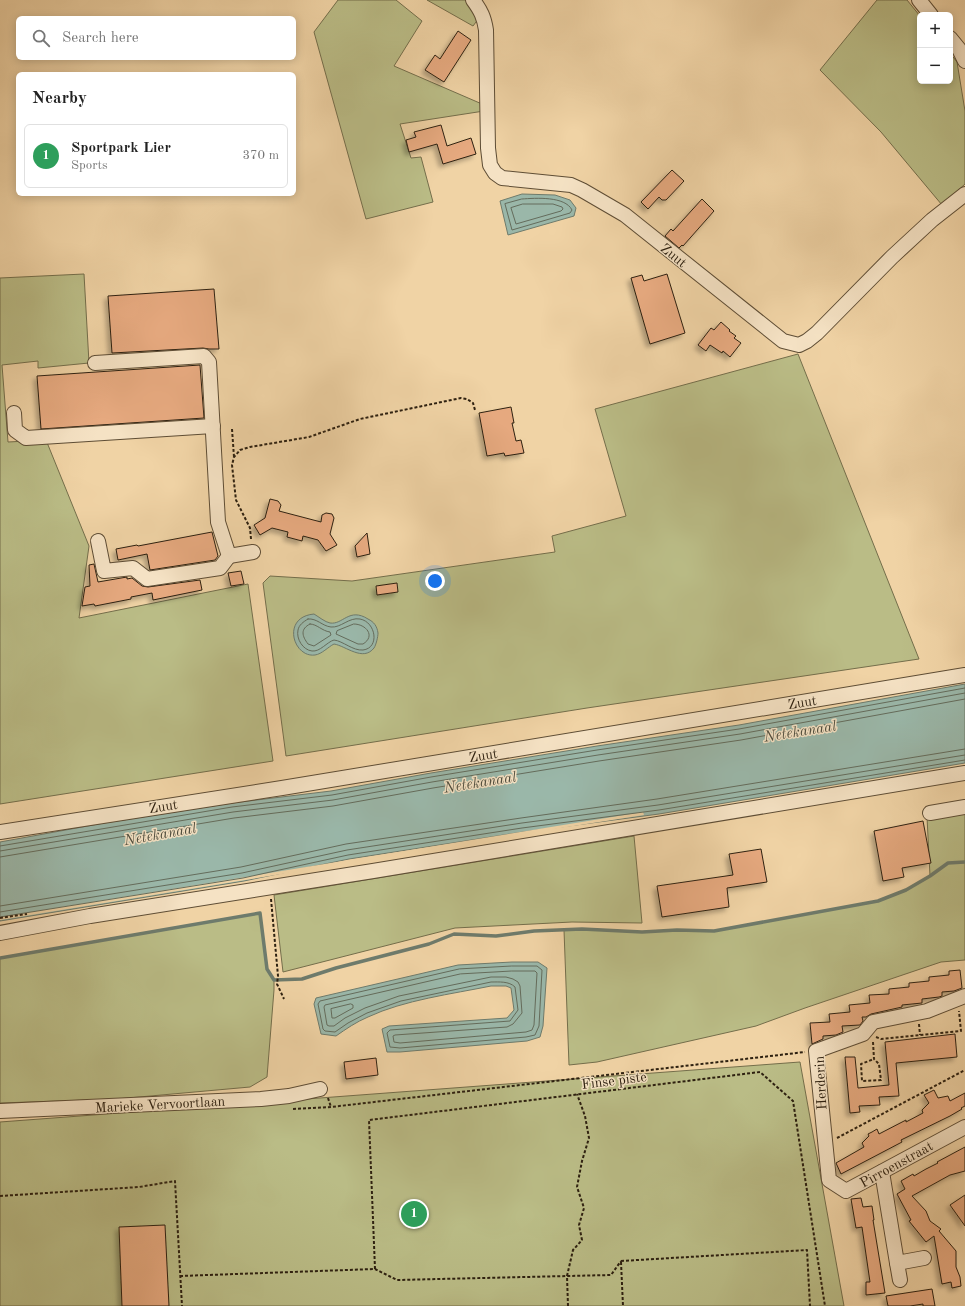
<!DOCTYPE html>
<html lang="en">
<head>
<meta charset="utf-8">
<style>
  :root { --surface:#fff; --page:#f6f6f6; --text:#222; --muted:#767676; --line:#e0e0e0; --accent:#0b8043 }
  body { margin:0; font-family:"Old Standard TT",serif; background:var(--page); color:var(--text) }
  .controls { position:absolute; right:12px; top:12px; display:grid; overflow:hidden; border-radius:6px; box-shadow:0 2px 10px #0003 }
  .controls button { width:36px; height:36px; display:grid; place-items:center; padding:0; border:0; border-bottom:1px solid var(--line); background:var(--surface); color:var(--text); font:20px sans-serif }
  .you { position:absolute; left:435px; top:581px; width:14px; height:14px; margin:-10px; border:3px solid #fff; border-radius:50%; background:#1a73e8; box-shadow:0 0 0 6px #1a73e833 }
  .badge { display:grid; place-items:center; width:26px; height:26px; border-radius:50%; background:var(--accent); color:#fff; font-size:13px; font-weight:700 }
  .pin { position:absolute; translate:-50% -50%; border:2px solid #fff; box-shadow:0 1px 4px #0006 }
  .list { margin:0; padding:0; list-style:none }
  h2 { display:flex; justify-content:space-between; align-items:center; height:52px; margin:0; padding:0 16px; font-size:17px }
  h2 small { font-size:13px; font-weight:400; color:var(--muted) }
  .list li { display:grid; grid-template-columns:26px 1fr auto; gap:12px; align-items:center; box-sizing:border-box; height:64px; margin:0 8px 8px; padding:0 8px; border:1px solid var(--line); border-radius:6px }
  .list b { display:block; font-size:15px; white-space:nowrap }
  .list p { margin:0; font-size:13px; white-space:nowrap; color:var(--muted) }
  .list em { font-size:13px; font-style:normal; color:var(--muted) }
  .icon { flex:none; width:22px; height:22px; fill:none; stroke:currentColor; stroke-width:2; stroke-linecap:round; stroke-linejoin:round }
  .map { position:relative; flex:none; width:965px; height:1306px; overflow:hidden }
  .search { position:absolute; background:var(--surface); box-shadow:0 2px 10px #0003; left:16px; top:16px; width:280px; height:44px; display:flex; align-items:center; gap:10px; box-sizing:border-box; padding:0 14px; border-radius:6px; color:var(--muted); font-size:15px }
  .panel { position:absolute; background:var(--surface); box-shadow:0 2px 10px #0003; left:16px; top:72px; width:280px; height:124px; border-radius:6px }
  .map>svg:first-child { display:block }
</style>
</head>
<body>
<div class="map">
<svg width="965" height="1306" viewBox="0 0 965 1306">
  <defs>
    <filter id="shadow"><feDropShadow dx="-3.5" dy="3.5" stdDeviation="2" flood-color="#0004"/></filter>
  </defs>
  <rect width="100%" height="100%" fill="#f0d3a5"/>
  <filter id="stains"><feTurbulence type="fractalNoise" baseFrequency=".005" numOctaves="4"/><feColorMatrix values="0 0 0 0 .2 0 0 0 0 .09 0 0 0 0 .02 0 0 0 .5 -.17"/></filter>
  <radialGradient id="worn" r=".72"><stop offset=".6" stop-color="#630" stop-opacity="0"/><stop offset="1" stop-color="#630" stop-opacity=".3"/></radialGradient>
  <g fill="#babc86" stroke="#746e4b">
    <polygon points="338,0 396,0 422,21 394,66 482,104 484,111 400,124 411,158 421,157 433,202 366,219 314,32"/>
    <polygon points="427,0 469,0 479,18 473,26"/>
    <polygon points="877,0 907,0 920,16 920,81 950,81 950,53 957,62 965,111 965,184 942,205 881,132 820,70"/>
    <polygon points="84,274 89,363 38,368 38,361 2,365 8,442 46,440 89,546 79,618 248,584 273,761 0,804 0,278"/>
    <polygon points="798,354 919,659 587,708 286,756 263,583 270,576 352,581 555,552 552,536 626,516 595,409"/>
    <polygon points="965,810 965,960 941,962 805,1008 756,1026 597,1062 569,1065 564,930 582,929 642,932 677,930 714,931 878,901 906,890 930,876 927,817"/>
    <polygon points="634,836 642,923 572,922 455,928 283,972 274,895"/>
    <polygon points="260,913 267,969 274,980 274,990 267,1077 250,1087 117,1099 0,1103 0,958"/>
    <polygon points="800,1062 844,1306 0,1306 0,1122"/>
  </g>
  <g fill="#9ab7a9" stroke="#6e7b6c">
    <polygon points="522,194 555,195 570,200 576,208 574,216 508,235 500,201"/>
    <path d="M314,614C319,617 325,622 330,623C343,625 349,607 368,619C374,622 377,626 378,633C378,637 376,645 374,648C363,662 346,646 334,644C328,647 322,654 315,655C293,658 281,617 314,614Z"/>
    <polygon points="965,684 965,763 659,814 523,832 349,859 244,881 0,921 0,842 104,823 232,803 331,791 431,773 597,746 739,725"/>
    <path d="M512,962H538L547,968L543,1026L540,1037L527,1041L400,1052H387L382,1029L389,1026L507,1018L514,1010L511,988L506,986H491C452,994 404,1000 368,1017C356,1022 346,1029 336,1036L321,1034L314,1004L316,998L458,965Z"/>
  </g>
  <polygon fill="#f0d3a5" points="643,812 644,815 349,861 306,870 0,920 0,917"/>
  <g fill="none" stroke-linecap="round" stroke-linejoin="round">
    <g stroke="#646c5c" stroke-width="1">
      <path d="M522,199C536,198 565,196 572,210L570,213L512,230L505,204Z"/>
      <polygon points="523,204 553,204 562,207 563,209 561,211 516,224 511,208"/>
      <path d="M308,619C317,618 322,626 331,627C341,628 349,617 360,619C376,622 380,648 363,650C353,651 343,641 334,640C327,642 320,652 312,651C303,650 296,639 298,630C299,625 303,622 308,619Z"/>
      <path d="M310,624C317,624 322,631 330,632L331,635L314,646L308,644C302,636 300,629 310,624Z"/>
      <path d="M354,624C366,624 376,636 363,644H358L336,634L337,631Z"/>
      <polyline points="0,846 232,807 332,795 431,777 597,750 739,729 965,688"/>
      <polyline points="0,851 233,812 333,800 432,782 598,755 740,734 965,693"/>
      <polyline points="0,857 234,818 333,806 433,788 599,761 741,740 965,699"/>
      <polyline points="0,906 241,867 346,844 521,818 657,799 965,749"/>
      <polyline points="0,912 242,873 347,850 522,823 658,805 965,755"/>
      <polyline points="0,917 243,878 348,855 522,828 659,810 965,760"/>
      <path d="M512,966H537L542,970L539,1026L535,1035L526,1037L400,1048L390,1047L387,1033L390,1030L510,1021L518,1010L515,987C509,981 499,982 491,982L401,1001L367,1013L348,1023L335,1032L325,1031L323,1029L318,1004L320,1001L459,969Z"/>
      <polygon points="512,971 535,971 537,973 534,1025 532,1030 526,1032 400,1043 394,1042 393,1036 395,1035 507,1027 513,1024 522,1013 520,986 518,982 513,979 506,977 491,977 399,996 365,1008 345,1018 334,1026 329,1026 327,1025 324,1007 325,1005 460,974"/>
      <polygon points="351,1004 353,1005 353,1008 335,1018 332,1018 331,1009"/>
    </g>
    <polyline stroke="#6e7b6c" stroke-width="3.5" points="0,958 260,913 267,969 274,980 302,979 336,968 429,944 454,934 496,936 534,931 582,929 642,932 677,930 714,931 878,901 906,890 930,876 948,863 965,862"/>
  </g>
  <g fill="#e6a97f" stroke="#2d2010" filter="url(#shadow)">
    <polygon points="458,31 471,40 444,82 425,70 435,55 440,59"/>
    <polygon points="441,125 447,146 471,138 476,154 443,164 437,144 409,152 406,140 416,137 414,132"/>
    <polygon points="672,170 684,181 666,200 662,200 659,197 648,209 641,202"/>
    <polygon points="702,199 714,211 683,246 682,245 679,248 665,236 671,229 673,231"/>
    <polygon points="667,274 685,333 650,344 631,278 642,275 644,281"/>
    <polygon points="214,289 219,349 209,349 203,348 112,353 108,296"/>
    <polygon points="721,322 730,330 729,331 736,336 734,338 741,343 730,357 723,351 722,353 710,345 706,351 698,345 711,328 714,330"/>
    <polygon points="200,365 204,418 41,429 37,376"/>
    <polygon points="511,407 514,423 512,423 516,441 521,440 524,453 505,456 504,453 487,456 479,413"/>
    <polygon points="270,499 278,501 281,505 279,511 321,522 322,515 326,513 332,514 334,518 330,534 337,545 326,551 318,540 303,536 302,541 287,537 288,532 272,528 260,535 254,525 265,518"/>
    <polygon points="212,532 218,556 215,560 150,570 147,554 118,560 116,549 137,545 138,546"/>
    <polygon points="367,533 370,554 357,557 355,546"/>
    <polygon points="94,564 98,582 127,577 127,579 132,578 142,586 148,587 200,580 202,590 153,600 152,593 131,597 131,599 95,606 94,604 82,606 85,587 90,586 89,565"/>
    <polygon points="241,571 244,584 231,586 228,573"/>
    <polygon points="397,583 398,592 377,595 376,586"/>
    <polygon points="923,821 931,863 902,868 904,877 883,881 874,831"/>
    <polygon points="761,849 767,882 727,888 729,907 662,917 657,886 733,875 729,854"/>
    <polygon points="960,970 962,988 954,991 942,992 942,996 939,997 922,999 922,1003 902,1005 902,1007 871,1014 866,1017 862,1017 863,1021 860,1025 842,1026 843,1032 836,1035 823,1036 823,1039 812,1044 810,1023 830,1022 829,1014 850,1012 849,1005 870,1003 869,995 889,994 889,989 909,987 909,983 929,981 929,977 949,975 949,971"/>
    <polygon points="955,1034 957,1057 896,1063 899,1096 879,1097 880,1105 859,1106 860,1112 850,1113 845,1057 855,1057 858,1088 889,1085 885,1042"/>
    <polygon points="376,1058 378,1075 346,1079 344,1062"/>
    <polygon points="934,1090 938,1098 948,1096 950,1101 965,1093 965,1106 961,1108 962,1109 950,1116 901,1140 902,1142 841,1174 836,1163 864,1147 862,1143 869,1136 868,1134 872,1132 877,1129 879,1134 906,1120 906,1122 923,1113 922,1110 929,1103 924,1095"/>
    <polygon points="965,1147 965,1171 950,1175 912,1196 926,1211 930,1221 941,1229 939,1231 956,1251 956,1267 960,1277 961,1286 952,1288 951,1282 942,1284 934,1236 926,1242 909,1221 911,1220 897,1194 905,1189 901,1181 913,1174 914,1176 926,1169 938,1163 937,1162"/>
    <polygon points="965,1195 965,1226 950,1205"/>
    <polygon points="861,1198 863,1207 872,1206 874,1220 873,1220 885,1293 866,1295 866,1282 870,1282 862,1227 856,1228 851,1199"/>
    <polygon points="165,1225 169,1306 122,1306 119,1227"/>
    <polygon points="932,1289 935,1306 923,1306 923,1304 910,1306 888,1306 886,1296"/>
  </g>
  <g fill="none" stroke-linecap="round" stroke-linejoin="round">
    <defs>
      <g id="minor">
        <path d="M473,0C481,11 484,17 486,30L488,148L490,165L495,173L502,178L571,185L582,190L625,215L783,341L799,345L807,341L817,333L892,257L932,220L965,194"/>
        <polyline points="919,0 931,15"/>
        <polyline points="950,38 959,49 965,61"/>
        <polyline points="95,363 204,356 209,362 218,522 229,556 253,552"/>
        <polyline points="14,413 15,430 26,438 213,426"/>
        <polyline points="98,541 104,571 133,568 147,579 220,568 229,556"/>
        <polyline points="930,813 965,807"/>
        <polyline points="0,832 282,788 965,675"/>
        <polyline points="0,933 90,916 373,871 965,773"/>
        <polyline points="965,996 927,1011 873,1022 863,1034 816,1051 829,1180 846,1191 965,1127"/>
        <polyline points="0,1111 261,1099 289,1096 320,1089"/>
        <polyline points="882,1172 897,1263 924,1258"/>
        <polyline points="897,1263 900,1280"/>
      </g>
    </defs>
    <use href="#minor" stroke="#5e4d35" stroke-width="16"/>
    <g stroke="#2d2010" stroke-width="2" stroke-dasharray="3 2" stroke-linecap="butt">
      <polyline points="232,429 234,457"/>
      <polyline points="251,539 250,528 236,500 232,465 234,457 240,450 250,447 309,437 360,419 461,398 467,399 473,403 475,410"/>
      <polyline points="271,899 278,976 277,984 284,999"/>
      <polyline points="0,918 27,914"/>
      <polyline points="919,1024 920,1035"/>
      <polyline points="876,1037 881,1039 961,1031 959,1011"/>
      <polyline points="873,1042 874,1059 879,1064 881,1080 862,1081 861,1064 874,1059"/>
      <polyline points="328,1098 331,1107"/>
      <polyline points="293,1109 331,1107 805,1052"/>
      <polyline points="837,1138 965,1070"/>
      <polyline points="0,1196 139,1187 175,1181 182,1306"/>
      <polyline points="621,1261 807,1250 810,1306"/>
      <polyline points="621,1262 623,1306"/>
      <polyline points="375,1269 369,1120 760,1072 793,1101 825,1306"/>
      <polyline points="180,1276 375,1269 397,1280 611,1275 621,1261"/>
      <polyline points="568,1306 567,1276 573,1250 582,1240 579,1225 584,1208 577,1187 582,1161 589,1138 585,1116 577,1094"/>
    </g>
    <use href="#minor" stroke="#f5e2c4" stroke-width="14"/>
  </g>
  <g text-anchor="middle" stroke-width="3" stroke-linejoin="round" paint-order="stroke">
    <g font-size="14" fill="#2d2010" stroke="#f5e2c4">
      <text transform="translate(674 255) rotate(39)" y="5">Zuut</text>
      <text transform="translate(802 702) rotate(-9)" y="5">Zuut</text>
      <text transform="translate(483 755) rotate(-9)" y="5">Zuut</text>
      <text transform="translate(163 806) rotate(-9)" y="5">Zuut</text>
      <text transform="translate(614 1080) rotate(-7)" y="5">Finse piste</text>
      <text transform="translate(820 1083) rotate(-93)" y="5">Herderin</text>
      <text transform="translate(160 1104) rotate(-3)" y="5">Marieke Vervoortlaan</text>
      <text transform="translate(896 1164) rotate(-29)" y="5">Pirroenstraat</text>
    </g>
    <g font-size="15" font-style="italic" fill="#4e4d3e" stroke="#f5e2c4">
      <text transform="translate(800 731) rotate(-9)" y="5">Netekanaal</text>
      <text transform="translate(480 782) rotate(-9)" y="5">Netekanaal</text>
      <text transform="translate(160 834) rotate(-10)" y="5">Netekanaal</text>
    </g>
  </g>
  <rect width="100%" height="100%" filter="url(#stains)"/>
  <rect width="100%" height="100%" fill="url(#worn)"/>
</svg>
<div class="controls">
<button>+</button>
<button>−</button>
</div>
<div class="you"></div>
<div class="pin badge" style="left:414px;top:1214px;background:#2e9e5b">1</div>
<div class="search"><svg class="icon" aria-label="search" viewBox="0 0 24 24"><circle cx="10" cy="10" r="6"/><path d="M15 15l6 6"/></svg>Search here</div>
<section class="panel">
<h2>Nearby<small></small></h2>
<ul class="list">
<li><span class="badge" style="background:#2e9e5b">1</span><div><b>Sportpark Lier</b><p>Sports</p></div><em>370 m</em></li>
</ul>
</section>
</div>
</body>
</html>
